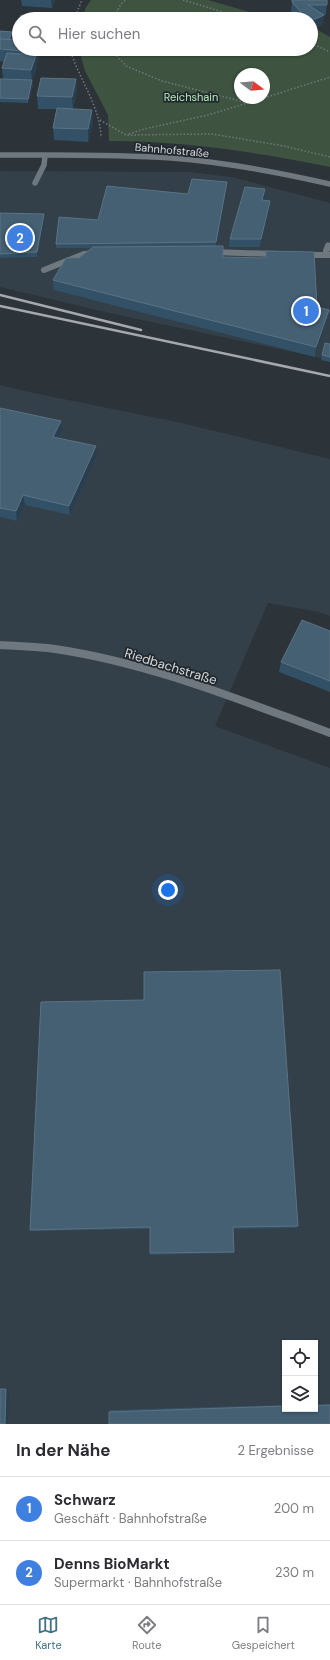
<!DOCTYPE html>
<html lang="de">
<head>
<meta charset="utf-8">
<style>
  :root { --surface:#fff; --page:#f7f7f7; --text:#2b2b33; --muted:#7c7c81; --line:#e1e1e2; --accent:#407284 }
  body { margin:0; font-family:"DM Sans",sans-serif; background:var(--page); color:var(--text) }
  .controls { position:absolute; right:12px; bottom:12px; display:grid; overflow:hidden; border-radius:0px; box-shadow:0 1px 3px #0004 }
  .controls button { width:36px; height:36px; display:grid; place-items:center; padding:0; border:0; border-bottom:1px solid var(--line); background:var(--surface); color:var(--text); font:20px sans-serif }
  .compass { position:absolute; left:234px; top:68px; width:36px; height:36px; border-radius:50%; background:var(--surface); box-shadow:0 1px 3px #0004; rotate:106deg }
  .you { position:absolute; left:168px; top:890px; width:14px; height:14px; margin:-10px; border:3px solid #fff; border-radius:50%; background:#1a73e8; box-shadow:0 0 0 6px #1a73e833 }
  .badge { display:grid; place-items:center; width:26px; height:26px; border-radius:50%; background:var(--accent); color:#fff; font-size:13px; font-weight:700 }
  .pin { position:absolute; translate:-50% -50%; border:2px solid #fff; box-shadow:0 1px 4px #0006 }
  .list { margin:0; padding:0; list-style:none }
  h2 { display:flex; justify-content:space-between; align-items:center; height:52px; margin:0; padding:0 16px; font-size:17px }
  h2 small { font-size:13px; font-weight:400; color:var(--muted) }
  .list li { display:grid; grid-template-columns:26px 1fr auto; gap:12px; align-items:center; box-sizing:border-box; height:64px; padding:0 16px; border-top:1px solid var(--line) }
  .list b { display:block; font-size:15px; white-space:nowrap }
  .list p { margin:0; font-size:13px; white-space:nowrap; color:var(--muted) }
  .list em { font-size:13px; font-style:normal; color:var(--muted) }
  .icon { flex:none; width:22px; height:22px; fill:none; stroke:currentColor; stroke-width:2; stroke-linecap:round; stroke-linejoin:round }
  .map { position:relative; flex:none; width:330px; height:1424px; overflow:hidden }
  .search { position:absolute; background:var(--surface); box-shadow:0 1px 3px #0004; left:12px; right:12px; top:12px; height:44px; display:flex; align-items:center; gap:10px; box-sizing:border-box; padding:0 14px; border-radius:22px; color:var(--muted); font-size:15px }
  .sheet { height:180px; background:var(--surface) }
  nav { display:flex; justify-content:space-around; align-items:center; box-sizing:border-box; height:56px; border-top:1px solid var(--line); background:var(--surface); font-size:11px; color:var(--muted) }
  nav a { display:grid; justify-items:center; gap:2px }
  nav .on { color:var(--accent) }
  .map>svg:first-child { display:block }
</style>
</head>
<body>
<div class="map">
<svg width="330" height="1424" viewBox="0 0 330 1424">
  <rect width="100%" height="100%" fill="#2c3339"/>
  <g fill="#333f49" fill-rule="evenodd">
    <polygon points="0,171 190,172 232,177 330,203 330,360 105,312 0,287"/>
    <path d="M0,385L29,392L182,423L330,459V616L319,612L268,603L215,726L330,768V1424H0ZM285,1343H315V1409H285Z"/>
  </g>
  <g fill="#3e5340" fill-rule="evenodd">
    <polygon points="91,0 208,0 253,13 258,19 82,19 86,7"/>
    <path d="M316,29L330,37V167C257,152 184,141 109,141L108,115L85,71L79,49H311V31ZM240,74H264V98H240Z"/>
  </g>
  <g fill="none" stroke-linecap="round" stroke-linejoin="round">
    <g stroke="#72787d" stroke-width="1.5" stroke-dasharray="1.5 2" stroke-linecap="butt">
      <polyline points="183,0 246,19"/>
      <polyline points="74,19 82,0"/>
      <polyline points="113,19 121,4 126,0"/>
      <polyline points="311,43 330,52"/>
      <path d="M70,49C79,80 100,105 101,138"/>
      <polyline points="114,49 117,56 126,66 162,81 248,103"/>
      <polyline points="264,98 330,77"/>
      <polyline points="100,120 126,135 212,134 284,146 330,157"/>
      <polyline points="129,134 144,129 208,115 264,98"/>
    </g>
    <g stroke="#6f787e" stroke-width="5.5">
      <polyline points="35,183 44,165 45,156"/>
      <polyline points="326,250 328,245"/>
    </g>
    <g stroke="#6f787e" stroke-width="6">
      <polyline points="213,252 275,254"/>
      <polyline points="305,255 330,255"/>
      <polyline points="325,255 327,249"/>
      <polyline points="44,270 84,254 95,253"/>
    </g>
    <path stroke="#6f787e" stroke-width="8" d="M0,645C18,646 37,646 55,649C150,663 240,700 330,733"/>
    <path stroke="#6f787e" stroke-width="5.5" d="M0,155C57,155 114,154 171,158C224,162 277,172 330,184"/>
    <g stroke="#a5a9ae" stroke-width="2.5">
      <polyline points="0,295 141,330"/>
      <polyline points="0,306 330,376"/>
    </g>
  </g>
  <g fill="#335166">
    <polygon points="21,0 55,0 52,8 22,6"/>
    <polygon points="327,0 326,15 324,15 322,25 311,31 311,19 290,19 290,17 294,15 291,12 292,2"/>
    <polygon points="19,20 19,49 40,49 40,54 37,63 37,67 32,82 33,85 28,103 0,102 0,79 3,79 2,68 4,62 0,61 0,31 12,32 13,36 11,40 13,40 13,37"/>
    <polygon points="76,79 77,91 73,109 93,122 88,142 54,140 53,128 57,109 38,109 37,96"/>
    <polygon points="227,186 216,246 223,257 317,307 329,310 327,320 315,357 54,290 53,280 91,248 56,248 56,244 98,220 188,194"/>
    <polygon points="265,197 264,200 270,201 269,209 260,247 229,247 230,239"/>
    <polygon points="0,213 44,214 45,218 37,257 0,258"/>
    <polygon points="330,344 330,362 321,360 322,355"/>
    <polygon points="0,408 62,431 59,438 97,456 70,515 25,505 17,521 0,517"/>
    <polygon points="330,631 330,692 279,672 281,662"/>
    <polygon points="41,1002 298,1226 296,1228 233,1229 234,1252 233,1253 150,1255 150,1229 33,1231 30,1230"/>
    <polygon points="315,1404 330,1404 330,1424 109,1412 110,1410 285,1405 285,1409 315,1409"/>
  </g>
  <g fill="#293f4f">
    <polygon points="51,0 55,0 52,8"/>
    <polygon points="324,15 322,25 311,31 311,21"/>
    <polygon points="12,32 13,36 10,45 9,40"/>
    <polygon points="36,49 40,49 40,54 37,63 37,67 32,82 33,85 28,103 28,99 32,81 31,70 36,55 35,52"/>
    <polygon points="76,79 77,91 73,110 72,97"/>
    <polygon points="92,110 93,122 88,142 88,129"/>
    <polygon points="227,182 227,186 216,247 216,242"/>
    <polygon points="265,189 265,197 261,208 262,200"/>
    <polygon points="270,201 269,209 260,247 261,239"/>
    <polygon points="44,214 45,218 37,257 37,252"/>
    <polygon points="329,310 327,320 315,357 316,347"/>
    <polygon points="61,421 62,431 54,447 53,437"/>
    <polygon points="96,446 97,456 70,515 69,506"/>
    <polygon points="23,495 25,505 17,521 16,511"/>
    <polygon points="9,1388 8,1424 5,1424 6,1389"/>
  </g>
  <g fill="#456073" stroke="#5b7383">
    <polygon points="292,0 327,0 327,5 308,5 324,15 311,21 311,19 294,19 290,17 301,12 292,2"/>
    <polygon points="21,15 45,16 45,19 19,19"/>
    <polygon points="19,20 19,37 13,37"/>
    <polygon points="0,31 12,32 9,40 0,39"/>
    <polygon points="0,39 19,40 19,49 36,49 35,52 0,49"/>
    <polygon points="7,53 36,55 31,70 2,68"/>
    <polygon points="41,78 76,79 72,97 37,96"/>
    <polygon points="0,79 32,80 28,99 0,98"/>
    <polygon points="57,108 92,110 88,129 53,128"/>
    <polygon points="192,179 227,182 216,242 56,244 59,217 98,220 107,186 188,194"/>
    <polygon points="245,187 265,189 262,200 270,201 261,239 230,239"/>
    <polygon points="0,213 44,214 37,252 0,254"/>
    <polygon points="223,246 223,257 266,258 266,251 314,252 317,307 329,310 316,347 53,280 66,258 79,258 93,247"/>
    <polygon points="325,343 330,344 330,357 322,355"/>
    <polygon points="0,408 61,421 53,437 96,446 69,506 23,495 16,511 0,508"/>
    <polygon points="302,620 330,631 330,681 281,662"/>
    <polygon points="280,970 298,1226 233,1227 234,1252 150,1253 150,1227 30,1230 41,1002 144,1000 144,972"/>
    <polygon points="0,1389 6,1389 5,1424 0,1424"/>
    <polygon points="330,1405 330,1424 109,1424 109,1412 285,1406 285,1409 315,1409 315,1406"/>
  </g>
  <g text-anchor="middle" stroke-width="3.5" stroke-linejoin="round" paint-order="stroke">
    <g font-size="11" fill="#b5e9b9" stroke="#22292e">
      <text x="191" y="101">Reichshain</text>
    </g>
    <g font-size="11" fill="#d5d9dd" stroke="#22292e">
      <text transform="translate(172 150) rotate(5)" y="4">Bahnhofstraße</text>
    </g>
    <g font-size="13" fill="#d5d9dd" stroke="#22292e">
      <text transform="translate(171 666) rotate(17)" y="5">Riedbachstraße</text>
    </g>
  </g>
</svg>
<div class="controls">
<button><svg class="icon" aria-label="locate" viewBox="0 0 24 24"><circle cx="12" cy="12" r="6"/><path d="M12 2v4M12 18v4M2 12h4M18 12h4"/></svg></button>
<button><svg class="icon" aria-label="layers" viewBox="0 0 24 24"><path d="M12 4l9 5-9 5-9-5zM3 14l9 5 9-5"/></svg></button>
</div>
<svg class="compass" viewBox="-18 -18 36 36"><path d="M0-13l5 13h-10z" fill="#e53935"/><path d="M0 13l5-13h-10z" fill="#7c7c81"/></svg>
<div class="you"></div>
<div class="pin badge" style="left:306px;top:311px;background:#3f7fe0">1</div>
<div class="pin badge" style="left:20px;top:238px;background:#3f7fe0">2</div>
<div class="search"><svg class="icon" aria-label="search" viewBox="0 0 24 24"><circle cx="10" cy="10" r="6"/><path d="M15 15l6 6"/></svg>Hier suchen</div>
</div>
<section class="sheet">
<h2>In der Nähe<small>2 Ergebnisse</small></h2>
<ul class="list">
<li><span class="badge" style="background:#3f7fe0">1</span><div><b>Schwarz</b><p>Geschäft · Bahnhofstraße</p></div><em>200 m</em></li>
<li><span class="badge" style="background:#3f7fe0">2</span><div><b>Denns BioMarkt</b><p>Supermarkt · Bahnhofstraße</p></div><em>230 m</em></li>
</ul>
</section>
<nav>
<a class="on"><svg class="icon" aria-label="map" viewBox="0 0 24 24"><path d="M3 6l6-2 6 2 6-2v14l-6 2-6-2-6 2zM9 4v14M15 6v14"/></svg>Karte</a>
<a><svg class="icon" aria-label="directions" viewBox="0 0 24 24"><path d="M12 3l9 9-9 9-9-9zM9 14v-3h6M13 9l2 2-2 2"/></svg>Route</a>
<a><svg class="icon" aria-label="saved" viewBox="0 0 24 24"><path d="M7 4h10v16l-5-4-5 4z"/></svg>Gespeichert</a>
</nav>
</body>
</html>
